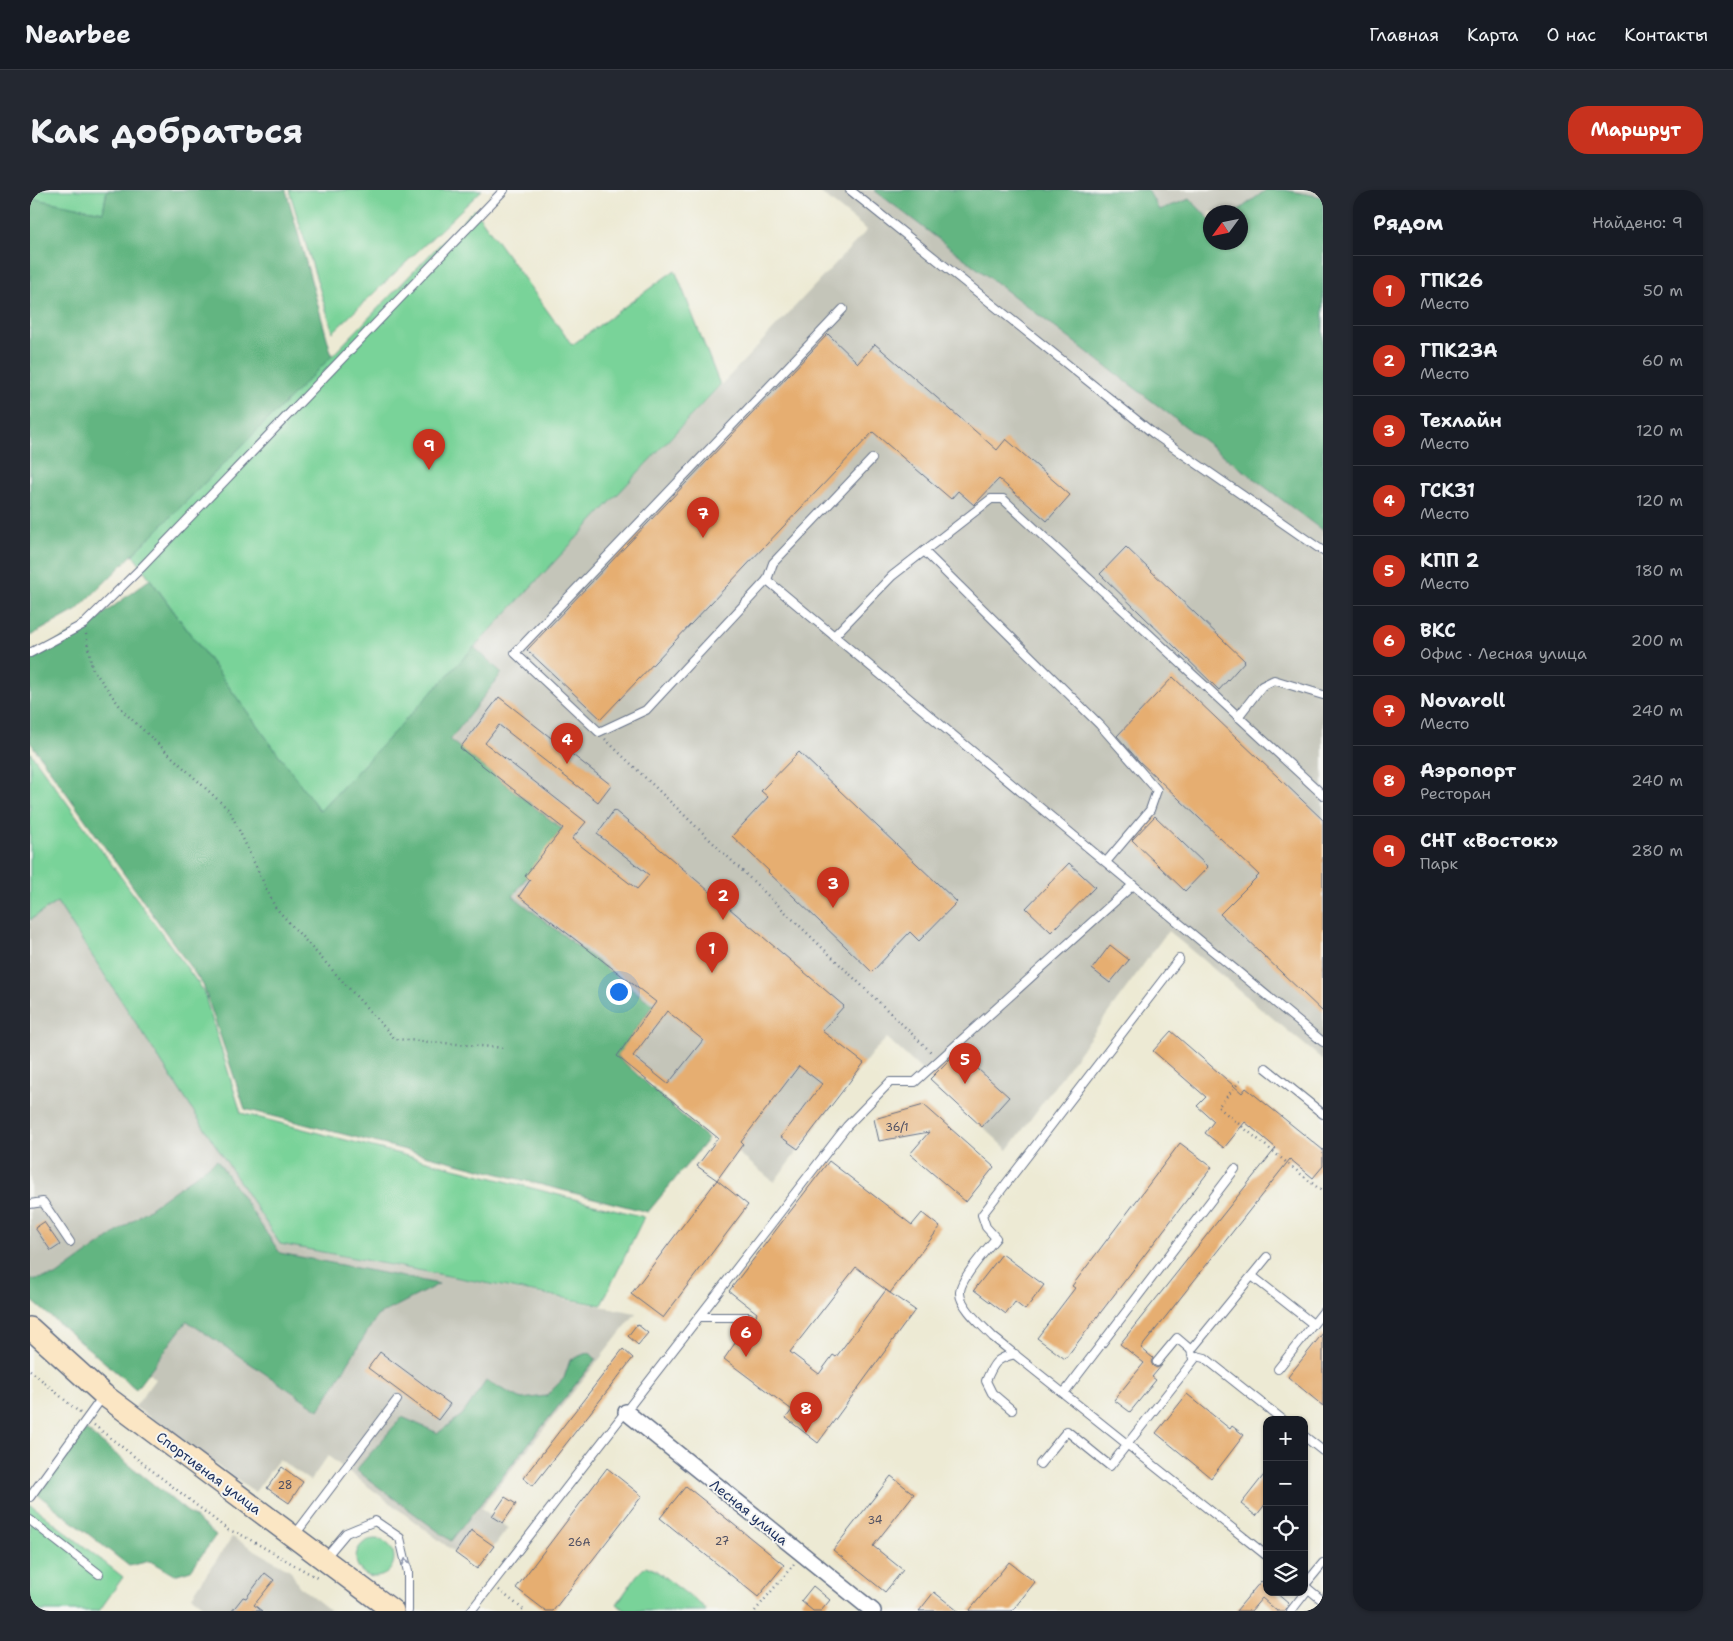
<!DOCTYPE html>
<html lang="ru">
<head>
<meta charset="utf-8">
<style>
  :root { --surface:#171b24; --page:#242831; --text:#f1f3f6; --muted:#9ea1a6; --line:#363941; --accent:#c8321e }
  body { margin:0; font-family:"Shantell Sans",sans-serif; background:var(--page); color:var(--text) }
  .controls { position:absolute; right:15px; bottom:15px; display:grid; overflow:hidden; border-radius:10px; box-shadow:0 1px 4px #0004 }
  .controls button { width:45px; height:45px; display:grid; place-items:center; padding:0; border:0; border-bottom:1px solid var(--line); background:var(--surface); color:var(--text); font:25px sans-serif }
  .compass { position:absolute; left:1173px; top:15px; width:45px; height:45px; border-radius:50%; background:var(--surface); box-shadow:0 1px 4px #0004; rotate:237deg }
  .you { position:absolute; left:588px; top:801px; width:18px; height:18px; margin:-12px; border:4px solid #fff; border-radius:50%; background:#1a73e8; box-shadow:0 0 0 8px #1a73e833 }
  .badge { display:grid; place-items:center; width:32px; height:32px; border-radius:50%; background:var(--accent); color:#fff; font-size:16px; font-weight:700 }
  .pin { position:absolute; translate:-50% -41px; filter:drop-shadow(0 1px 2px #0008) }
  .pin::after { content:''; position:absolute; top:26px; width:18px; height:15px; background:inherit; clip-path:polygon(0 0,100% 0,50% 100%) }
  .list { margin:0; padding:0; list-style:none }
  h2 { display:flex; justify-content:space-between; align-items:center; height:65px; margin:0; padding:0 20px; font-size:21px }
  h2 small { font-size:16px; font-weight:400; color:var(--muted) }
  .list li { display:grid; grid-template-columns:32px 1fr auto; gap:15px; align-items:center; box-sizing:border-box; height:70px; padding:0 20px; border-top:1px solid var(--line) }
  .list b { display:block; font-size:19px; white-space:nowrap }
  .list p { margin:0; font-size:16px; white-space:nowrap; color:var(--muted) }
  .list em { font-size:16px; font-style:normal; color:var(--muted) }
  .icon { flex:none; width:28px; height:28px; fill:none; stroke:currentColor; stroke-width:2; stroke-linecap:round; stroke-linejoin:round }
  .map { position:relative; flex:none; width:1293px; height:1421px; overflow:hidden; border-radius:20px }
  header { display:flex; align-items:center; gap:30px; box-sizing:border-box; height:70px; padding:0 25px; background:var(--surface); border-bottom:1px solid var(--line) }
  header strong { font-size:24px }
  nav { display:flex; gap:28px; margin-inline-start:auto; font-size:18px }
  .intro { display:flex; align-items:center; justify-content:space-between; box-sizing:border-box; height:120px; padding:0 30px }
  h1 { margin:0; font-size:35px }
  .button { padding:12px 22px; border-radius:20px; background:var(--accent); color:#fff; font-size:18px; font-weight:700 }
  main { display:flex; gap:30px; padding:0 30px }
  aside { flex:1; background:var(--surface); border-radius:20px; box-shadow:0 1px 4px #0004 }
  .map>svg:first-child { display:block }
</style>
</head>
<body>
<header>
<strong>Nearbee</strong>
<nav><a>Главная</a><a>Карта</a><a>О нас</a><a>Контакты</a></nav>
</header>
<div class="intro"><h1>Как добраться</h1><a class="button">Маршрут</a></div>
<main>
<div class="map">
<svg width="1293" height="1421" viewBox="0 0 1293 1421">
  <rect width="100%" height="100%" fill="#f6f6f2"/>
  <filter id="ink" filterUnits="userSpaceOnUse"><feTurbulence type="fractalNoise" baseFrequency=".02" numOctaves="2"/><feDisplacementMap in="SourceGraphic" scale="10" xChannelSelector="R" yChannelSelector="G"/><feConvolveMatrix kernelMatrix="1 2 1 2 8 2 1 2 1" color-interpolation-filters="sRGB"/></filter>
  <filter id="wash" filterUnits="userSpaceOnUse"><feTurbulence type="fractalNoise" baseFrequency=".0096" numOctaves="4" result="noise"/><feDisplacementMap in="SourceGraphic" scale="20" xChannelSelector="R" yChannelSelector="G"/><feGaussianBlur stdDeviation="1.12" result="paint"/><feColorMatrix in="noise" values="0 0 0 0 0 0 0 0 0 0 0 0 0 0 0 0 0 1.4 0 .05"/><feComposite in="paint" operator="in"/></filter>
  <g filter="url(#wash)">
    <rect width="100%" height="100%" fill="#edead4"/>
    <g fill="#c4c5b9" fill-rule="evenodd">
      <path d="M787,0H1293V870L1138,741L978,960L857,848L842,863L744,992L587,866L623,815L481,704L420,550L472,484L444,457L837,40ZM1180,22H1210V52H1180Z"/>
      <polygon points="27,712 250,1054 606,1123 451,1318 478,1338 447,1379 298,1266 280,1291 249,1269 225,1302 105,1217 125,1189 17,1096 0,1090 0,730"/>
      <polygon points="202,1347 260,1380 269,1396 301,1421 180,1421 162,1406"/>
    </g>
    <g fill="#79d399" stroke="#4a817c">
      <polygon points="0,0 77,0 73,22 0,9"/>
      <polygon points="259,0 452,0 303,142"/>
      <polygon points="444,19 542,155 645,80 690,195 290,622 102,364 302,166"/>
      <polygon points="0,562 173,800 211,923 614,1027 571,1115 250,1054 27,712 0,730"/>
      <polygon points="0,1314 93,1387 69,1421 0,1421"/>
      <circle cx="345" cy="1368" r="19"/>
      <polygon points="616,1376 625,1380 674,1417 676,1421 595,1421 587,1414 607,1385"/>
    </g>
    <g fill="#62b581" stroke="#3e7270">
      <polygon points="77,0 256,0 302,166 47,420 0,446 0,8 73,22"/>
      <polygon points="844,0 1118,0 1129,20 1160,9 1180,30 1180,52 1210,52 1210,22 1206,22 1236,0 1254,0 1293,7 1293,341"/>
      <polygon points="120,389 290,621 444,457 472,483 420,550 532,639 483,706 623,815 587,866 678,949 618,1022 215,919 173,795 0,552 0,467 68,428"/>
      <polygon points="187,970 250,1063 409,1094 347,1126 289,1220 157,1131 106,1199 0,1109 0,1090 26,1086"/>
      <polygon points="559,1162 566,1169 421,1351 326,1280 372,1227 408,1243 432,1225 456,1191 492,1209 516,1206 534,1188 540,1170"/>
      <polygon points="56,1240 186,1345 161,1380 144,1385 120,1371 99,1376 6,1303"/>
    </g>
    <g id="blocks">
      <g fill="#e6ae71" fill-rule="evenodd">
        <polygon points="798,144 828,173 845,154 967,260 976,249 1040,305 1017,331 969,289 944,315 928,301 921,309 843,242 571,529 497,460"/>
        <polygon points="1096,357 1215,471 1189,500 1070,384"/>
        <polygon points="1143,487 1293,630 1293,822 1190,724 1229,685 1108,570 1087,546"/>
        <path d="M469,507L581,595L568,612L469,535L455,553L556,632L542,649L607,699L619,685L567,644L584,620L814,816L792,841L834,873L768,959L751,947L792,894L769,876L711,952L713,954L687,990L667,976L688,948L587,866L626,812L489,706L500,690L495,686L533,638L430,558ZM637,821L673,850L638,894L603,866Z"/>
        <polygon points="769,562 927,712 889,751 880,742 842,782 738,682 739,681 702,646 738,607 731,601"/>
        <polygon points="1125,626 1178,677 1155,701 1102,650"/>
        <polygon points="1039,673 1065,697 1021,742 996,718"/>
        <polygon points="1080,755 1099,770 1080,793 1062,779"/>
        <polygon points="1141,841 1212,903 1216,898 1293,960 1293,976 1283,988 1260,969 1111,1158 1123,1168 1121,1172 1123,1176 1127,1178 1132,1175 1122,1187 1126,1190 1100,1222 1084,1210 1114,1173 1090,1154 1246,958 1215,932 1194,958 1175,943 1184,931 1167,916 1176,907 1123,861"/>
        <polygon points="928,861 979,907 952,937 900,889"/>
        <polygon points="894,915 964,977 936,1012 880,964 899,942 849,951 844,929"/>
        <polygon points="1150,953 1182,977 1035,1169 1007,1148 1045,1098 1042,1096"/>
        <path d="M799,971L882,1035L892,1023L910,1037L860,1103L885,1120L788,1253L756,1228L762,1220L694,1169L719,1133L724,1130L727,1123L699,1101ZM826,1077L860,1103L856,1100L806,1167L803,1165L789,1184L760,1162Z"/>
        <polygon points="687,990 718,1015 633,1128 601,1104"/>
        <polygon points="14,1032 30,1055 21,1061 5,1038"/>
        <polygon points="972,1064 1014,1095 995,1120 985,1112 976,1124 944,1100"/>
        <polygon points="607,1134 618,1143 608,1155 598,1146"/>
        <polygon points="1293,1143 1293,1216 1258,1187"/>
        <polygon points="593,1159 603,1168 503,1296 493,1288"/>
        <polygon points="350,1162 420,1214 408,1230 338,1178"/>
        <polygon points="1157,1204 1200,1239 1202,1236 1214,1245 1181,1288 1126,1243"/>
        <polygon points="252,1277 273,1292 259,1313 237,1298"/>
        <polygon points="577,1278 612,1306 523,1421 516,1421 486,1398"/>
        <polygon points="1237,1281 1237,1312 1226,1326 1211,1314"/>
        <polygon points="861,1286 884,1304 843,1356 873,1380 855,1402 803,1360"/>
        <polygon points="656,1296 754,1375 728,1407 630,1328"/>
        <polygon points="475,1307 486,1314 473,1333 462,1326"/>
        <polygon points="441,1340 464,1356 447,1379 425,1363"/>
        <polygon points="979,1372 1005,1392 982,1421 939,1421"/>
        <polygon points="235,1383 244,1390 224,1415 232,1421 202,1421 213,1407 216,1408"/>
        <polygon points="1231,1391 1237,1395 1237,1402 1245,1402 1259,1414 1255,1421 1247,1421 1232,1408 1221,1421 1206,1421"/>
        <polygon points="783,1396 800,1410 791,1421 783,1421 771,1411"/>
        <polygon points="904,1402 928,1421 889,1421"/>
      </g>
    </g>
  </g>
  <g filter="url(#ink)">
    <use href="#blocks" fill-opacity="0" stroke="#647087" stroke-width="1"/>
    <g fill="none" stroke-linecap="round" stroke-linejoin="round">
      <defs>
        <g id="lane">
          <polyline points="820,0 1124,244 1293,361"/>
          <polyline points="813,119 485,463 569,542 616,520 737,390 1103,695"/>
          <polyline points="894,361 1070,535 1127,600 1120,620 1076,672"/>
          <polyline points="737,390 743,373 842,269"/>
          <polyline points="804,446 862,386 961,309 973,309 1293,605"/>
          <polyline points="0,463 54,434 111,378 474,0"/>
          <polyline points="1208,527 1232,496 1244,490 1293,505"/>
          <path d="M1149,769L952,1025L956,1037L966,1048C957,1059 929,1090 930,1103C930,1117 954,1137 963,1147L1237,1366"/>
          <polyline points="1236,878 1293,924"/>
          <polyline points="0,1014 13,1012 40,1052"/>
          <polyline points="1222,1086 1283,1134"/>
          <polyline points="669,1127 719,1127"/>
          <polyline points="1163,1169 1161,1160 1237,1067"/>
          <polyline points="1127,1172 1147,1148 1161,1160"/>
          <polyline points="1248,1179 1293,1122"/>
          <polyline points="1034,1203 1205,979"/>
          <path d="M982,1220L962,1203L956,1191C963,1174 966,1168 985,1164"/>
          <polyline points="1274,1246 1293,1261"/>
          <polyline points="1010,1274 1037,1241 1080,1276 1167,1166 1175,1168 1253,1230"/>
          <polyline points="0,1307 74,1205"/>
          <polyline points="0,1330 69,1384"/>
          <polyline points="264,1346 367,1210"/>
          <polyline points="295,1368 316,1343 345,1331 370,1348 378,1382 378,1421"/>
          <polyline points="1274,1396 1293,1373"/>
          <polyline points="1276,1397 1293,1411"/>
          <polyline points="441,1421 817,936 860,892 885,892 1103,695 1293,852"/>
          <polyline points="1261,1421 1278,1399"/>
        </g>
        <polyline id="street" points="596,1222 843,1421"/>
        <polyline id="secondary" points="0,1138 74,1205 363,1421"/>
      </defs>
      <use href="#lane" stroke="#647087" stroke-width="10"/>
      <use href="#street" stroke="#647087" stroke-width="18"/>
      <use href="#secondary" stroke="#647087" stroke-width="24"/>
      <g stroke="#647087" stroke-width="2.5" stroke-dasharray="1 4" stroke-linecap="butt">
        <polyline points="56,444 62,478 95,523 200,621 245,717 365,849 475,858"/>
        <polyline points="575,549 903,864"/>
        <polyline points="1210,891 1188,917 1293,1002"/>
        <polyline points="0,1180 50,1223"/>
        <polyline points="64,1235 198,1340 210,1344 289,1389"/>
        <polyline points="469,1400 495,1421"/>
        <polyline points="725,1421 764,1374"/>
      </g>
      <use href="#lane" stroke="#fff" stroke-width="8"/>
      <use href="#street" stroke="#fff" stroke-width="15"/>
      <use href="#secondary" stroke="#fbe6c4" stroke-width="21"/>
    </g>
    <defs><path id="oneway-chevron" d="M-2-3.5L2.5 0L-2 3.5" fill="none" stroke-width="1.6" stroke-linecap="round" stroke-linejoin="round" transform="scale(1.25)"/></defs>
    <use stroke="#8d97ae" href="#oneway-chevron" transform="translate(376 1372) rotate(-103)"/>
  </g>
  <g text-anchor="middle" stroke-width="4" stroke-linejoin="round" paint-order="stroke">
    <g font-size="11" fill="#4e4f63">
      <text x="867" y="941">36/1</text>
      <text x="255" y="1299">28</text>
      <text x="845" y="1334">34</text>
      <text x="692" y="1355">27</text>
      <text x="549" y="1356">26А</text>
    </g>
    <g font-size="14" fill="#1b2f5e" stroke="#f6f6f2">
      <text transform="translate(179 1283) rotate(37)" y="5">Спортивная улица</text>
      <text transform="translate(719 1322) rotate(39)" y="5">Лесная улица</text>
    </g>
  </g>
</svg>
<div class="controls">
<button>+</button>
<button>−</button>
<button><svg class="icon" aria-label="locate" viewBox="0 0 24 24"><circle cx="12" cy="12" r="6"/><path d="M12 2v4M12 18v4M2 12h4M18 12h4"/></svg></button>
<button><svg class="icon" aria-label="layers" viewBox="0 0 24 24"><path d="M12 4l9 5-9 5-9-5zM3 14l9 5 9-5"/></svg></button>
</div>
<svg class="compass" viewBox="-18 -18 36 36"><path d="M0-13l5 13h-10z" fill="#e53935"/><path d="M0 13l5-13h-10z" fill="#9ea1a6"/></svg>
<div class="you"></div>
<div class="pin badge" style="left:682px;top:783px">1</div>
<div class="pin badge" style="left:693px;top:730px">2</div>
<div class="pin badge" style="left:803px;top:718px">3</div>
<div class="pin badge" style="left:537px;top:574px">4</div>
<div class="pin badge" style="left:935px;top:894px">5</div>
<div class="pin badge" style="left:716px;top:1167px">6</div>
<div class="pin badge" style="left:673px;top:348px">7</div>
<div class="pin badge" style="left:776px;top:1243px">8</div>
<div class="pin badge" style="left:399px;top:280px">9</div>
</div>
<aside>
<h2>Рядом<small>Найдено: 9</small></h2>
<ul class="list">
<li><span class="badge">1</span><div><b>ГПК26</b><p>Место</p></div><em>50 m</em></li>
<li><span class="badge">2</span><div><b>ГПК23А</b><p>Место</p></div><em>60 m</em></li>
<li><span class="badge">3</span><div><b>Техлайн</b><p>Место</p></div><em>120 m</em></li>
<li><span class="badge">4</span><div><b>ГСК31</b><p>Место</p></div><em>120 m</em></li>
<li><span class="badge">5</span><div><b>КПП 2</b><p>Место</p></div><em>180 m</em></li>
<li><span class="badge">6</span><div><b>ВКС</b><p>Офис · Лесная улица</p></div><em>200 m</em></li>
<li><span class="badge">7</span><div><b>Novaroll</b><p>Место</p></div><em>240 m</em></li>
<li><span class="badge">8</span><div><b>Аэропорт</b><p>Ресторан</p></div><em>240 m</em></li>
<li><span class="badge">9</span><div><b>СНТ «Восток»</b><p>Парк</p></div><em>280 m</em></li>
</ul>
</aside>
</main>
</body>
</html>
